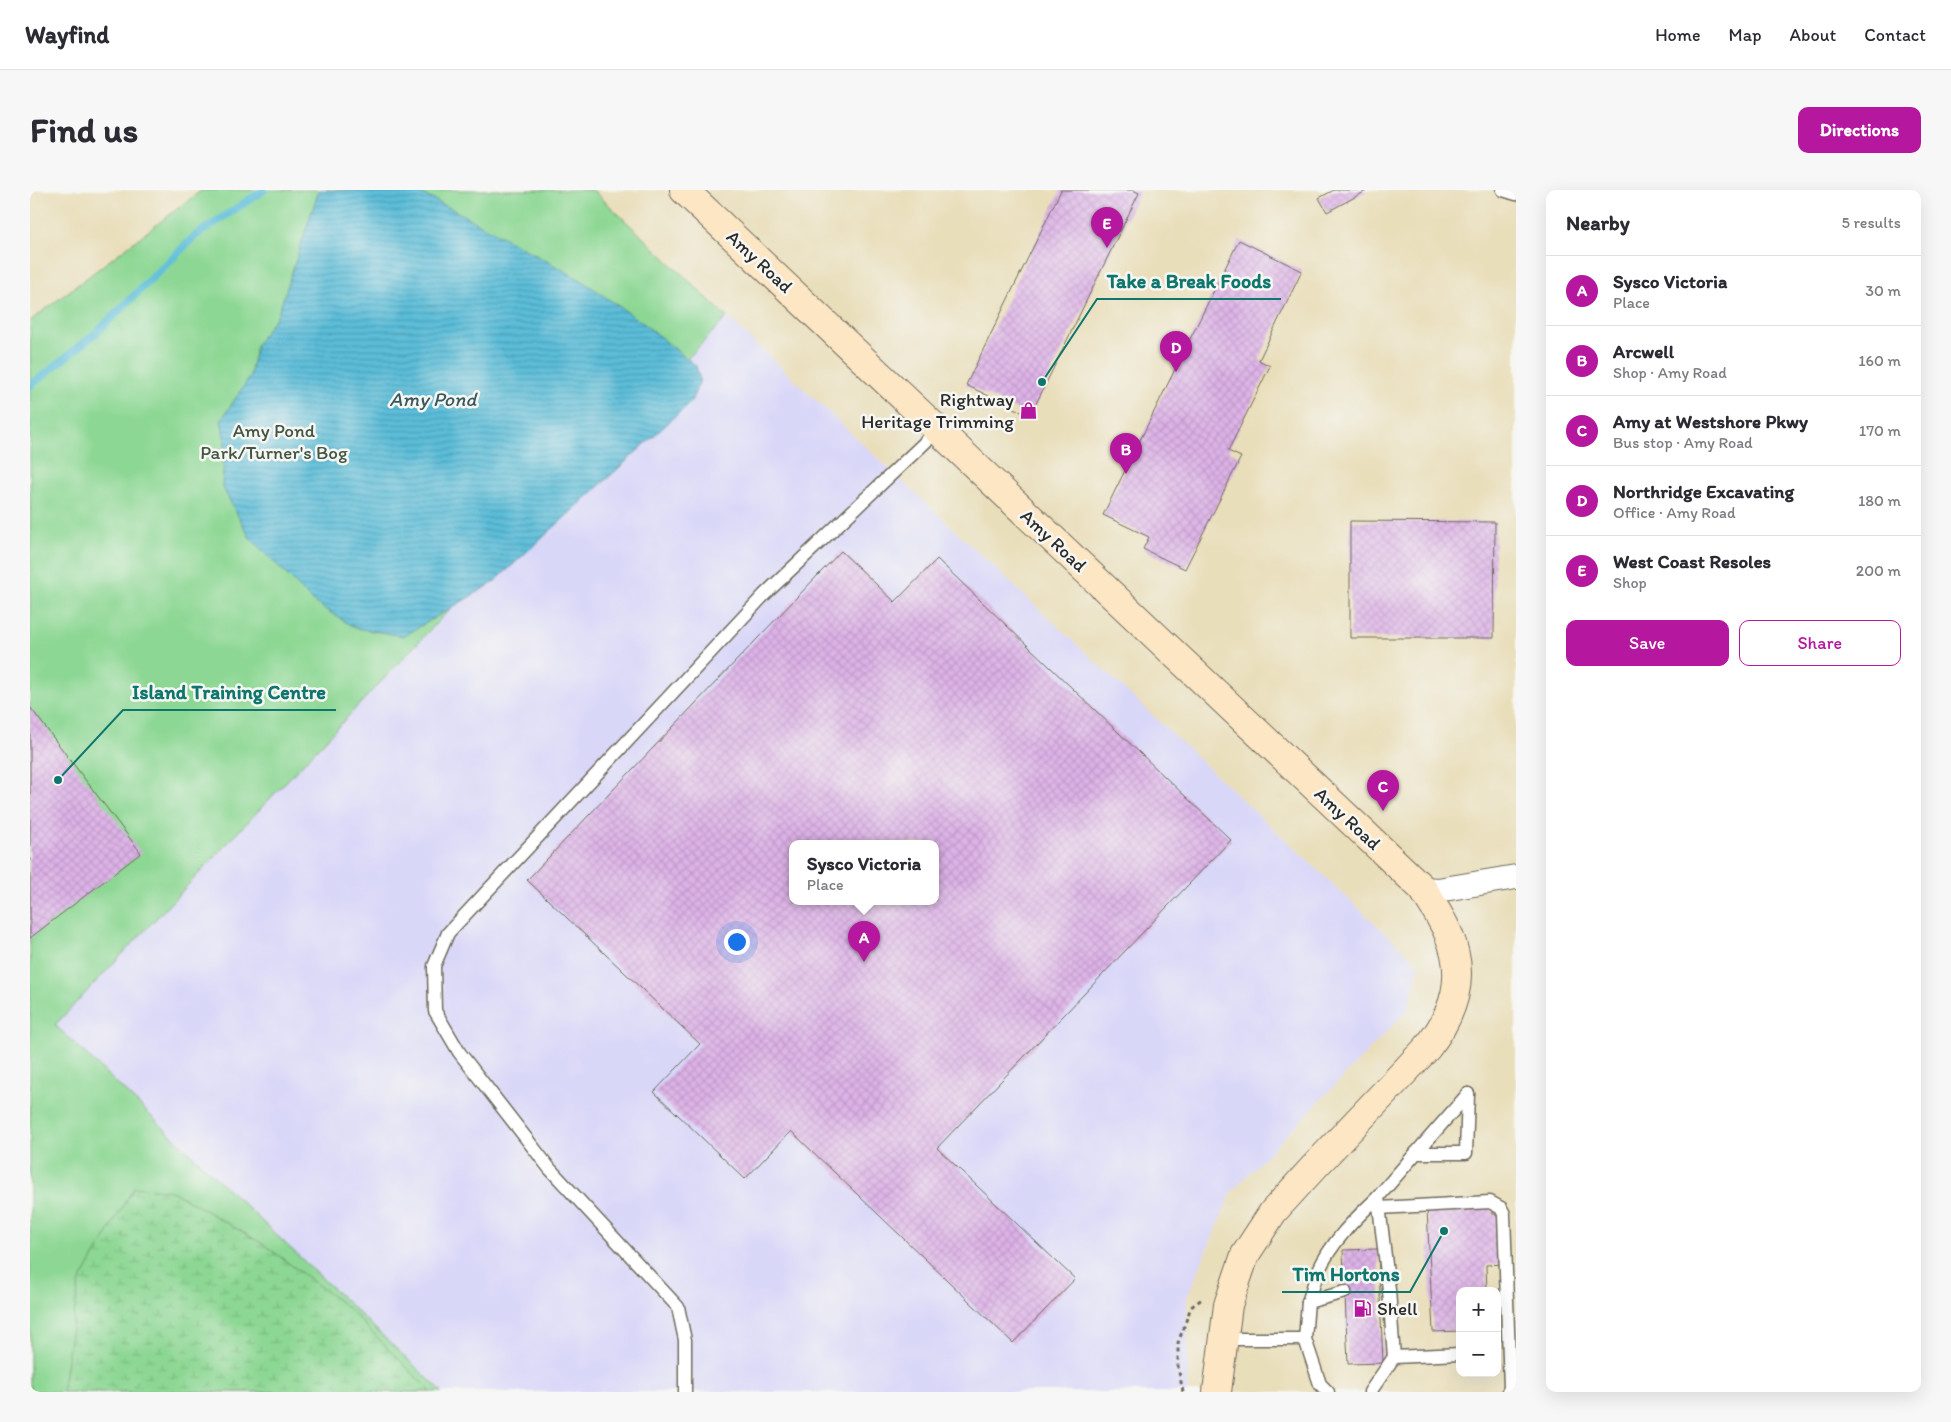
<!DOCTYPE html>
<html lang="en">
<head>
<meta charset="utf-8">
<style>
  :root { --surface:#fff; --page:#f7f7f7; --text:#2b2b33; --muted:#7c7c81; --line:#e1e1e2; --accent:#b5179e }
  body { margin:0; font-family:Itim,sans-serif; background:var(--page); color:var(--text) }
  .controls { position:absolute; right:15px; bottom:15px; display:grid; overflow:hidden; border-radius:10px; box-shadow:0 5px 20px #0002 }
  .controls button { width:45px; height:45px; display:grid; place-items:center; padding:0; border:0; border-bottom:1px solid var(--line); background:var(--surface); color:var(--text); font:25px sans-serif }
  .you { position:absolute; left:706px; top:751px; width:18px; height:18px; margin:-12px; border:4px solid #fff; border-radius:50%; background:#1a73e8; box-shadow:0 0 0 8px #1a73e833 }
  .badge { display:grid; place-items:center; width:32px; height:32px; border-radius:50%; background:var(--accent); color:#fff; font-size:16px; font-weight:700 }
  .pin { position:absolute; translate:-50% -41px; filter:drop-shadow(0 1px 2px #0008) }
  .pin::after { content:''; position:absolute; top:26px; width:18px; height:15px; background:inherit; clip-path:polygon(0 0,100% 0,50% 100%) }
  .popup { position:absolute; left:759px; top:650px; width:150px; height:65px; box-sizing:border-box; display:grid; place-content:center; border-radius:10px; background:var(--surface); filter:drop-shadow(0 1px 4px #0005); font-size:16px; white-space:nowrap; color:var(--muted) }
  .popup b { font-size:19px; color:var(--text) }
  .popup::after { content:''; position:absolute; left:50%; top:100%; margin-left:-10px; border:10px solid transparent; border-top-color:var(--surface) }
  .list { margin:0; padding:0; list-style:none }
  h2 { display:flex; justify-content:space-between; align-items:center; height:65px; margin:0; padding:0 20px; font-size:21px }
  h2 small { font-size:16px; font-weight:400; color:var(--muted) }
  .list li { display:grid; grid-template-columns:32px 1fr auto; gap:15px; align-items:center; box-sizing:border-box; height:70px; padding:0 20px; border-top:1px solid var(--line) }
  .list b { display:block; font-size:19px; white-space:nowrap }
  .list p { margin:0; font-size:16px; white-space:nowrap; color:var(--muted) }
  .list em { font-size:16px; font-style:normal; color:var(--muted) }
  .actions { display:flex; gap:10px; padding:15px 20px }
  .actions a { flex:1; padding:11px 0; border:1px solid var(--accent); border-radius:10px; text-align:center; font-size:18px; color:var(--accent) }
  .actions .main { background:var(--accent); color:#fff }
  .map { position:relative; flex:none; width:1486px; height:1202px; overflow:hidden; border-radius:10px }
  header { display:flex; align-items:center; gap:30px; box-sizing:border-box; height:70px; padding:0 25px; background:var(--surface); border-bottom:1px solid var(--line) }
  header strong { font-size:24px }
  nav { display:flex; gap:28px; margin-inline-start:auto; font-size:18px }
  .intro { display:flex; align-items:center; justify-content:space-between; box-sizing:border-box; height:120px; padding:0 30px }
  h1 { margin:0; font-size:35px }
  .button { padding:12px 22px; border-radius:10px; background:var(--accent); color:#fff; font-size:18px; font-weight:700 }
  main { display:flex; gap:30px; padding:0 30px }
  aside { flex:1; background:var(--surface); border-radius:10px; box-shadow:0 5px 20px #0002 }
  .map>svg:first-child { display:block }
</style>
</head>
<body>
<header>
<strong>Wayfind</strong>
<nav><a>Home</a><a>Map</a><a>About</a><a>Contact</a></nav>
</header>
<div class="intro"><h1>Find us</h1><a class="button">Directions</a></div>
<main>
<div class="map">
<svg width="1486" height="1202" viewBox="0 0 1486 1202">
  <defs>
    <pattern id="wetland-marsh" width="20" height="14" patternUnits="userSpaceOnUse" patternTransform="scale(1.25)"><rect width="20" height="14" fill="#8cd793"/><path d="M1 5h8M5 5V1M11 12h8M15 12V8" fill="none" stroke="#79b97f"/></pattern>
    <pattern id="water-rules" width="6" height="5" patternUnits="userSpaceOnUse" patternTransform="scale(1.25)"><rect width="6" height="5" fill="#5bbdd9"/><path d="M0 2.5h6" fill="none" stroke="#4b9ab0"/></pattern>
    <pattern id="building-cross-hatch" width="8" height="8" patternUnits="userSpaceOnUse" patternTransform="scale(1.25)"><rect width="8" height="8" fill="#ddb2e7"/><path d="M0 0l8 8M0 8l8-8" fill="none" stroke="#be99c6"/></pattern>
  </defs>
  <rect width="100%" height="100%" fill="#f6f6f2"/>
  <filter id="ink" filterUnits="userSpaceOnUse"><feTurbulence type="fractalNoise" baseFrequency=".02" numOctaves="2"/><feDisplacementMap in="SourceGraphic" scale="10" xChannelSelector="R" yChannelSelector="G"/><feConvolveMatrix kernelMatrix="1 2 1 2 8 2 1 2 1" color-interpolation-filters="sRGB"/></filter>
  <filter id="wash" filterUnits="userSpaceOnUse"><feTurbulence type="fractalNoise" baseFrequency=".0096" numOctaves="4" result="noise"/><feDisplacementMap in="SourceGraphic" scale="20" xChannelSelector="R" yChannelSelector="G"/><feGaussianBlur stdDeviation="1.12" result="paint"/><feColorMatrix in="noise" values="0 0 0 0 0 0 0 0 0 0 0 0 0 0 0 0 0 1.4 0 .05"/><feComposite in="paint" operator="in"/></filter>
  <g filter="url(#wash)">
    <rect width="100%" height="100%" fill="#e9deba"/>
    <path fill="#d9d7f8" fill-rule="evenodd" d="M697,127L1389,775L1378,820L1202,1001L1157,1107L1158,1202H412L25,835ZM763,653H905V711H763Z"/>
    <polygon fill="#8cd793" stroke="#5c815f" points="172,0 563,0 697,127 25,835 412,1202 0,1202 0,131"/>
    <polygon fill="url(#wetland-marsh)" stroke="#5c815f" points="104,997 142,1001 233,1054 317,1117 401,1202 32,1202 49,1093"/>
    <polygon fill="url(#water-rules)" stroke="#437482" points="289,0 384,0 422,19 551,90 613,133 666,176 670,190 661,212 463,393 374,446 325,438 285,413 220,348 192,296 195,251 191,230 220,187 226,155 248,124"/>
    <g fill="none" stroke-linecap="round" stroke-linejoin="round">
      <polyline stroke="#5bbdd9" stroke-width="8" points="0,196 65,144 165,46 234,0"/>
    </g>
    <g id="blocks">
      <g fill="url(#building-cross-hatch)" fill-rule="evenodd">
        <polygon points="1031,0 1103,0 1109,3 1000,226 936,195"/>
        <polygon points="1304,0 1338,0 1297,22 1289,8"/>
        <polygon points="1209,50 1272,81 1229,170 1240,176 1198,261 1211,267 1155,379 1113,359 1119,347 1073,325"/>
        <polygon points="1320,331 1465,332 1464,448 1320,448"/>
        <path d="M811,361L865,412L907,369L1201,650L907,958L1045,1089L983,1153L761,941L715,989L624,902L670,854L497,690ZM763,653H905V711H763Z"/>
        <polygon points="0,517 111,663 0,748"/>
        <polygon points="1457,1017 1472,1031 1474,1074 1456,1075 1457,1101 1430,1101 1430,1141 1403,1142 1397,1019"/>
        <polygon points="1348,1059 1353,1173 1318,1174 1313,1060"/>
      </g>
    </g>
  </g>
  <g filter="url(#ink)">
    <use href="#blocks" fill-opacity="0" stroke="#6e6a5d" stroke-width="1"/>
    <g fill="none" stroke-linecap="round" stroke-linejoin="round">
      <defs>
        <g id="lane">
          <polyline points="1473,0 1486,4"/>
          <polyline points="1386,963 1438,904"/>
          <polyline points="1349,1018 1460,1012 1471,1018 1474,1024 1480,1198 1478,1202"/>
          <path d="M1278,1112C1282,1102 1284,1092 1288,1082C1301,1052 1325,1029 1348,1007"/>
          <polyline points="1193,1149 1275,1149 1278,1112 1315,1102"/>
          <polyline points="1275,1149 1290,1194 1298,1202"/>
          <polyline points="1430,1164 1364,1167 1359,1100 1348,1007 1386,963 1436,963 1438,904"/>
          <polyline points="655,1202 655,1150 648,1117 520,979 429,862 405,821 404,776 418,743 734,405 908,240"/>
          <polyline points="1340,1202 1364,1167"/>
        </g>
        <polyline id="street" points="1393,699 1408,700 1486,687"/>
        <path id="secondary" d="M654,0L1393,699C1401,713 1412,728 1418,743C1437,786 1425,823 1397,858L1284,977L1243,1022L1215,1065L1198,1115L1187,1202"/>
      </defs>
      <use href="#lane" stroke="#6e6a5d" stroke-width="15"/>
      <use href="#street" stroke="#6e6a5d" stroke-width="26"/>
      <use href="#secondary" stroke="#6e6a5d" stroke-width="30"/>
      <polyline stroke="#6e6a5d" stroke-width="3" stroke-dasharray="4 4" stroke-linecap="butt" points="1153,1202 1148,1177 1148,1153 1161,1117 1172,1109"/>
      <use href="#lane" stroke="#fff" stroke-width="12"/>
      <use href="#street" stroke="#fff" stroke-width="24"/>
      <use href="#secondary" stroke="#fce6c4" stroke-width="28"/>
    </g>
  </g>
  <defs>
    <symbol id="shop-bare" viewBox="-9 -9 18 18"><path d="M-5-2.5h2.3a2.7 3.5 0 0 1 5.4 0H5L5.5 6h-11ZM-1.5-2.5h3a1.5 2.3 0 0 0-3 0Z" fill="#b5179e" stroke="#f6f6f2" stroke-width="2.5" paint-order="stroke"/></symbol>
    <symbol id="fuel-bare" viewBox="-9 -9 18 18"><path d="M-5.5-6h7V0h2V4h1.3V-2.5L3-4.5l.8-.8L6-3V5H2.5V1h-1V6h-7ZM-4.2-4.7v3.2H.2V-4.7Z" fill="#b5179e" stroke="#f6f6f2" stroke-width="2.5" paint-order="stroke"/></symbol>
  </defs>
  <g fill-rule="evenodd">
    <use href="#shop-bare" x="986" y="208" width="25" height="25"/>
    <use href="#fuel-bare" x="1320" y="1106" width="25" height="25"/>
  </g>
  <g text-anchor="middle" stroke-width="5" stroke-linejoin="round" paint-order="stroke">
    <g font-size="19" fill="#2b2b2b" stroke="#f6f6f2">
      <text transform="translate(730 71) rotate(43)" y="7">Amy Road</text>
      <text transform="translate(1024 350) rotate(43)" y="7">Amy Road</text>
      <text transform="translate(1318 628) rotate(43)" y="7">Amy Road</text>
    </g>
    <g font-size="19" fill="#2b2b2b" stroke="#f6f6f2" text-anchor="end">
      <text x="984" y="216">Rightway<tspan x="984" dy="22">Heritage Trimming</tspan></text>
      <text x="1347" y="1125" text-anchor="start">Shell</text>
    </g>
    <g font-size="19" fill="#435645" stroke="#f6f6f2">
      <text x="244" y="247">Amy Pond<tspan x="244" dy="22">Park/Turner's Bog</tspan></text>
    </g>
    <g font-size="20" font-style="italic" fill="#39575f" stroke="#f6f6f2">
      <text x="403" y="216">Amy Pond</text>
    </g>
  </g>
  <path fill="none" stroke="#0f766e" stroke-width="2" d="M1012 192L1067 109H1251M28 590L93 520H306M1414 1041L1380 1102H1252"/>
  <g fill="#0f766e" stroke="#f6f6f2" stroke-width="2">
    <circle cx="1012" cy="192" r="5"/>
    <circle cx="28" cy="590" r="5"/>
    <circle cx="1414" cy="1041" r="5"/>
  </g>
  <g font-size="20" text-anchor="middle" font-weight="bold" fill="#0f766e" stroke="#f6f6f2" stroke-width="5" stroke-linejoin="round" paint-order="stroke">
    <text x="1159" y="98">Take a Break Foods</text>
    <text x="199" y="509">Island Training Centre</text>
    <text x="1316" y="1091">Tim Hortons</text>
  </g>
</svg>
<div class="controls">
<button>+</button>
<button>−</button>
</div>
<div class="you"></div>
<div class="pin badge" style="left:834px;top:772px">A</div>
<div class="popup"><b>Sysco Victoria</b>Place</div>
<div class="pin badge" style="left:1096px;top:284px">B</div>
<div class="pin badge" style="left:1353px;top:621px">C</div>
<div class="pin badge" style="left:1146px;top:182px">D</div>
<div class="pin badge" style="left:1077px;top:58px">E</div>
</div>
<aside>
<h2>Nearby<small>5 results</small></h2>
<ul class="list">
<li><span class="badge">A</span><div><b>Sysco Victoria</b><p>Place</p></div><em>30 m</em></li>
<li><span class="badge">B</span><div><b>Arcwell</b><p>Shop · Amy Road</p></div><em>160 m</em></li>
<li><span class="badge">C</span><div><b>Amy at Westshore Pkwy</b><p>Bus stop · Amy Road</p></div><em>170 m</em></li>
<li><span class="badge">D</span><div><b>Northridge Excavating</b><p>Office · Amy Road</p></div><em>180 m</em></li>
<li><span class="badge">E</span><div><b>West Coast Resoles</b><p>Shop</p></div><em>200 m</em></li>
</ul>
<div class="actions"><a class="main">Save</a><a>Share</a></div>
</aside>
</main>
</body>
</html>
